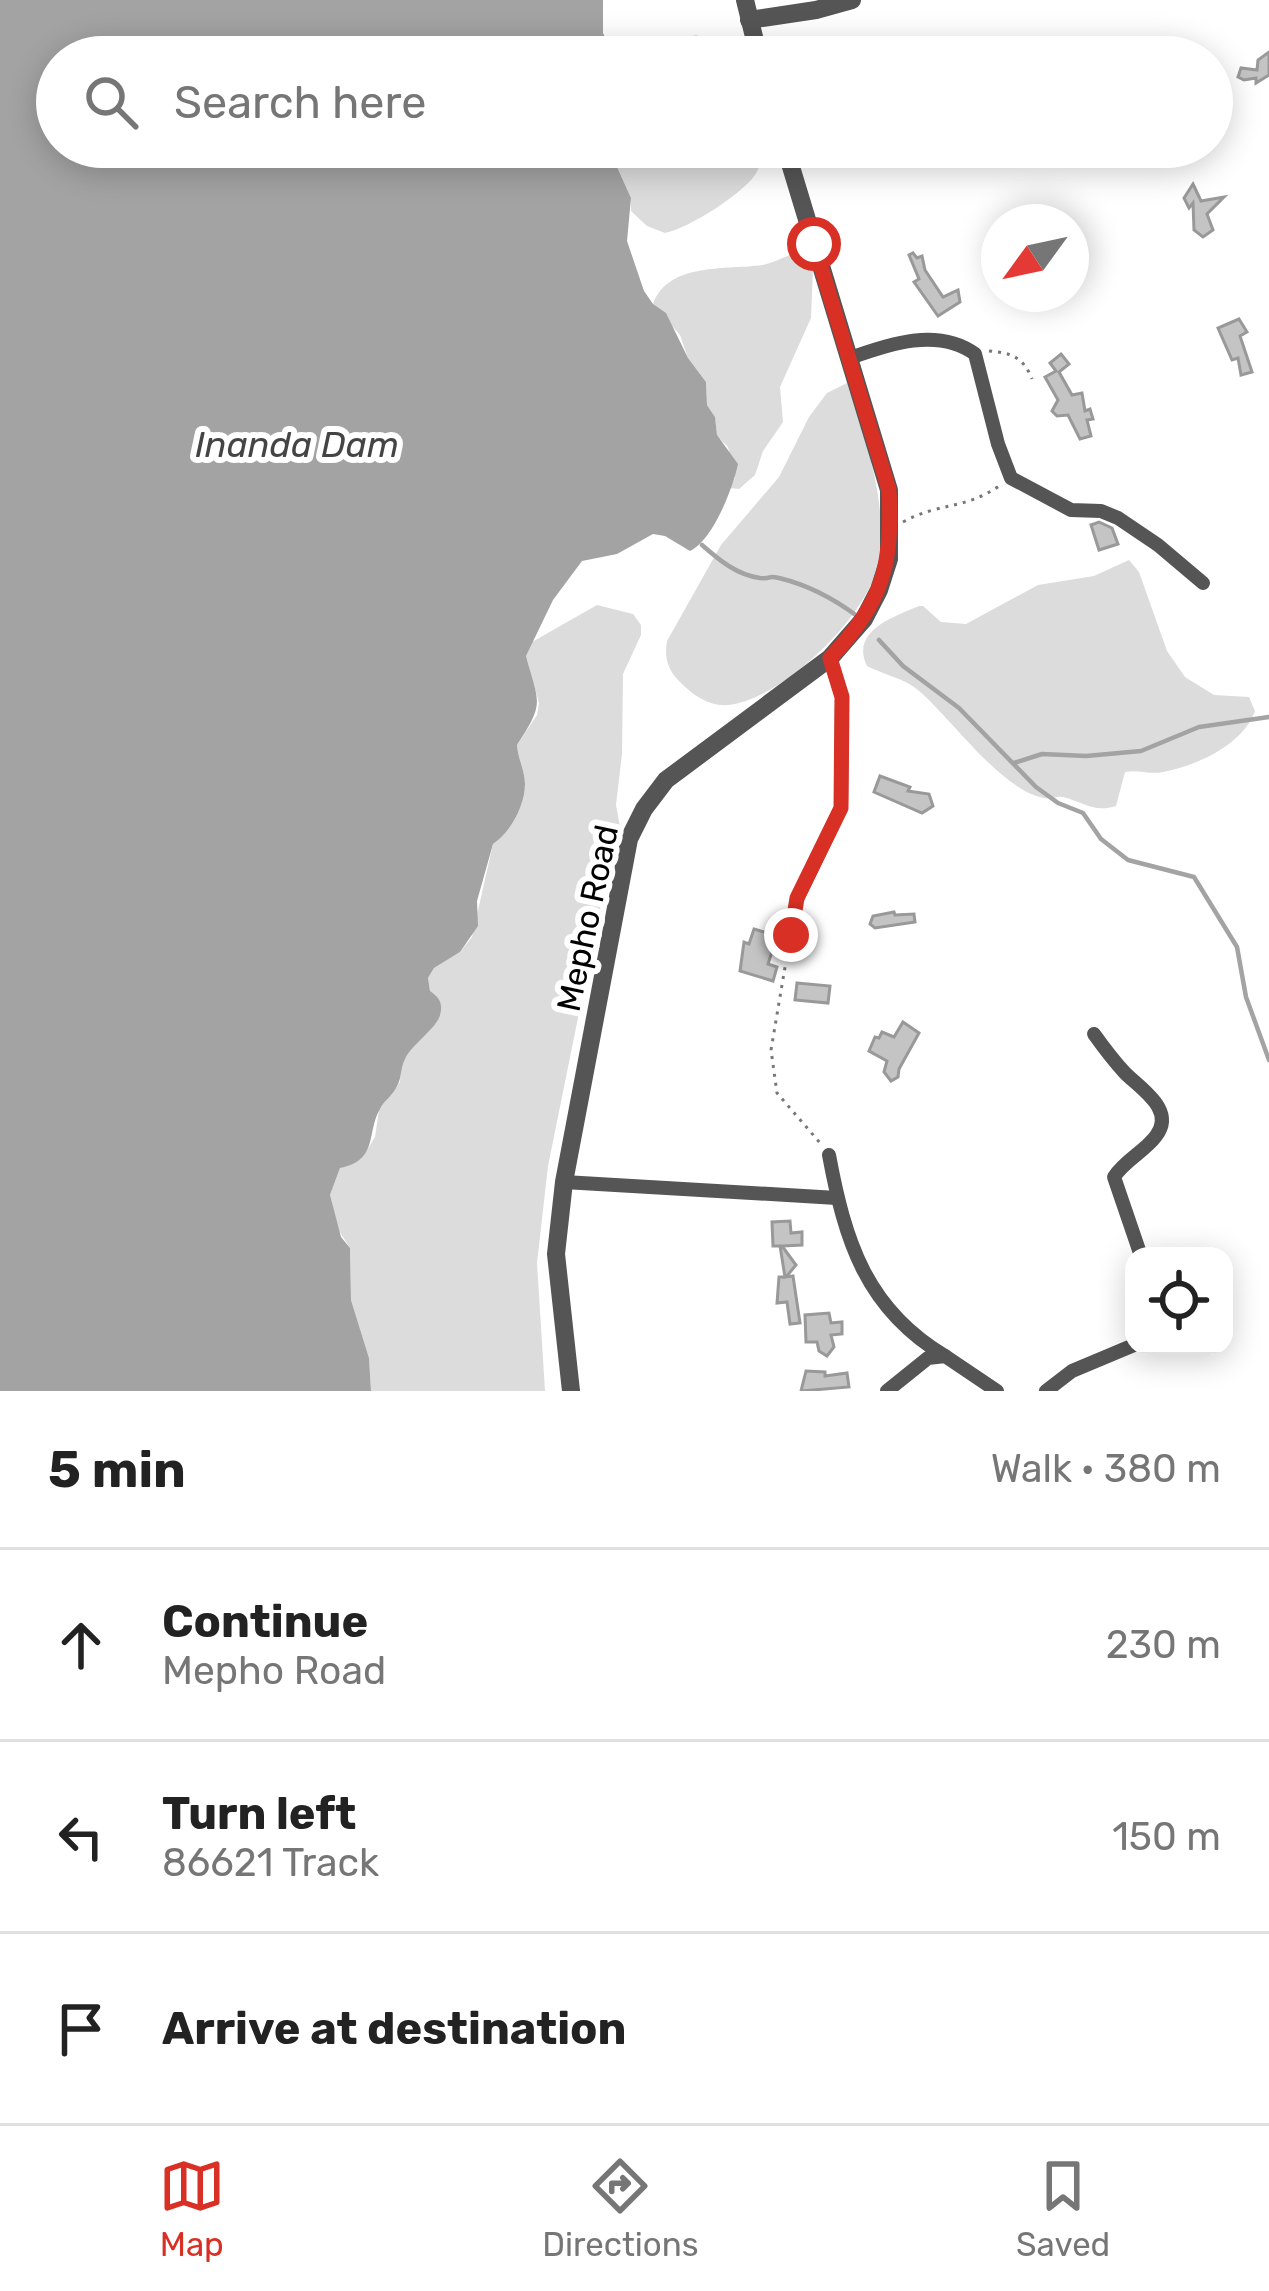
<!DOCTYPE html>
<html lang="en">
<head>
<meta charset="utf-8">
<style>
  :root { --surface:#fff; --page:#f6f6f6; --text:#222; --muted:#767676; --line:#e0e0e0; --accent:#d93025 }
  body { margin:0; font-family:Rubik,sans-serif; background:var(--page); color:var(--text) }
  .controls { position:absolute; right:36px; bottom:36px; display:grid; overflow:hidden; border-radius:24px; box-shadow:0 6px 30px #0003 }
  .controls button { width:108px; height:108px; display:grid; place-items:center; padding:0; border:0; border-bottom:3px solid var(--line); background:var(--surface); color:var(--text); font:60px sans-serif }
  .compass { position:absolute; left:981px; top:204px; width:108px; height:108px; border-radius:50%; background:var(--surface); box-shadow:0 6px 30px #0003; rotate:237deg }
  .stop { position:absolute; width:36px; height:36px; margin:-27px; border:9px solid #d93025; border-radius:50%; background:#fff }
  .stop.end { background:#d93025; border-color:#fff; box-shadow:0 3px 12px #0008 }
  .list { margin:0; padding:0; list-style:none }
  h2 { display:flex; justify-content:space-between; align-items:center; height:156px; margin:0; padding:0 48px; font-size:51px }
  h2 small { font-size:39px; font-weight:400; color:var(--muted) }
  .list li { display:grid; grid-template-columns:78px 1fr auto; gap:36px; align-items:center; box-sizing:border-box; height:192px; padding:0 48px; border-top:3px solid var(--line) }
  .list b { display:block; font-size:45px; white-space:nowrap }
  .list p { margin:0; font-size:39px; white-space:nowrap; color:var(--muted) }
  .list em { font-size:39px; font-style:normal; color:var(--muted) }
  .icon { flex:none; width:66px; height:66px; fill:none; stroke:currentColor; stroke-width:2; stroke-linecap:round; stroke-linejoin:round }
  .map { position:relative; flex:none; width:1269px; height:1391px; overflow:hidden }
  .search { position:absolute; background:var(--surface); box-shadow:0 6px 30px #0003; left:36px; right:36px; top:36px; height:132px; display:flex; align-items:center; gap:30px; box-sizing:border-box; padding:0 42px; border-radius:66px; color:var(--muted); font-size:45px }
  .sheet { height:732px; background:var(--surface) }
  nav { display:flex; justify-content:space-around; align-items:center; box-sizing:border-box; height:168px; border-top:3px solid var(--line); background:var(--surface); font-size:33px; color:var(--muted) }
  nav a { display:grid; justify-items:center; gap:6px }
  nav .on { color:var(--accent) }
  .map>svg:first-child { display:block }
</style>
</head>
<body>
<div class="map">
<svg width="1269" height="1391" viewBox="0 0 1269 1391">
  <rect width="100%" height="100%" fill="#fff"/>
  <g fill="#dcdcdc">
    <polygon points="696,35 713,43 719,57 607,57 650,50"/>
    <path d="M608,147H762C762,157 761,166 755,175C741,195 689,228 665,233L647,226L631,211V198Z"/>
    <path d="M790,255L808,260L813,268L811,318L780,387L783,422L763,451L755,475L739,489L729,488L735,478L728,447L717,436L715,417L707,405L706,382L688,358L680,335L653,304C668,262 727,270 763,265C772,263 782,258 790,255Z"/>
    <path d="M847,383C865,440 886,494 880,555C875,610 784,699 729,705C709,707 693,695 680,682C668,670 664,658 667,641L721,545L779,477L809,417L827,393Z"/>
    <path d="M1129,560L1139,572L1167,651L1185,677L1214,695L1249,697L1255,711C1243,745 1196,766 1163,772C1150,775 1138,769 1125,772L1116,806C1093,813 1084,802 1063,797C1057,796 1051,799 1044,798C1002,791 952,719 918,690C904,678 884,675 867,666C850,631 893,617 919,606H923L941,622L966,624L1038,585L1094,576Z"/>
    <path d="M597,605L633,614L641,625V635L623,674L622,754L616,805L621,832L613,845L548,1166L537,1263L545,1391H371L369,1358L351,1300L350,1248L338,1229L330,1195L340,1168L366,1152L375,1137L379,1110L400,1082L401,1064L424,1031L430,992L428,978L434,968L460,952L472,937L493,844C510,833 525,806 525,784C525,771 518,759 517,745L537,715L539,703L526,656L532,642Z"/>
  </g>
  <path fill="#a3a3a3" d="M0,0H603V33L610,47L603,57H57V147H608L631,198L627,241L644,291L653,304L666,313L688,358L706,382L707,405L715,417L717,435L738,464C733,488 713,540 690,551L665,536L653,534L617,554L582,561L553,600L526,656C539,704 545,702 517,745C518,759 525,771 525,784C525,806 510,833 493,844L477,901L478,926L460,952L434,968L428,978L430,991C440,998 443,1004 440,1015C437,1028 413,1043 405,1059C400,1068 402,1078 397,1086C393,1095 384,1101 380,1109C366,1133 379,1160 340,1168L330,1195L341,1237L350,1248L351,1300L369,1358L371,1391H0Z"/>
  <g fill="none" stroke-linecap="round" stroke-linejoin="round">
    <g stroke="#a3a3a3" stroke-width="4.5">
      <path d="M702,545C719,560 737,575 760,578C774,579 766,575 779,578C808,585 833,598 857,616"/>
      <polyline points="879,640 903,666 959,708 1036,787 1058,803 1083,813 1101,839 1128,860 1194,877 1237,947 1246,997 1269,1060"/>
      <polyline points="1014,763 1042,754 1086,756 1141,751 1199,727 1269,717"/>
    </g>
  </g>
  <g fill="#c4c4c4" stroke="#999" stroke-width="3">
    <polygon points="1269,52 1269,75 1256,83 1256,78 1244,80 1238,77 1241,68 1257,70 1258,60"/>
    <polygon points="1193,184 1201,201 1224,197 1207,214 1213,230 1203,237 1194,230 1193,203 1189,208 1184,198"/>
    <polygon points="913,253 917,258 922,256 925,270 943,297 958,290 960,302 938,316 914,282 919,279 909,255"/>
    <polygon points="1239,319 1247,332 1240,336 1252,372 1241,375 1238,358 1232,360 1218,328"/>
    <polygon points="1061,354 1069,364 1059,372 1072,395 1082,393 1085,411 1090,409 1093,419 1087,420 1091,436 1080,439 1068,415 1057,416 1052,411 1058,400 1045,377 1056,371 1050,363"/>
    <polygon points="1099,522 1112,528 1118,544 1099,550 1091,525"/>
    <polygon points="880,776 910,787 908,791 929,794 933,806 922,813 874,792"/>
    <polygon points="894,912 895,915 914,914 915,922 875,928 870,924 873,916"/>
    <polygon points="754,929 777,936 768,964 777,967 773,981 740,971 744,942 749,944"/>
    <polygon points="797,983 830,986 828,1003 795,1000"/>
    <polygon points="903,1022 919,1033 899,1069 898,1077 891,1081 884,1072 887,1061 869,1051 875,1037 879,1038 882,1032 894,1037"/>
    <polygon points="790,1221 791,1233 802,1232 802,1245 782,1246 796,1265 786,1277 793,1276 800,1323 790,1324 787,1302 777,1303 779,1277 785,1277 780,1246 773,1246 772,1222"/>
    <polygon points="829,1313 831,1323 842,1322 842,1334 831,1335 834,1347 827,1356 819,1351 817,1342 806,1342 805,1315"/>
    <polygon points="806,1371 825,1372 825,1376 847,1373 849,1387 801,1391"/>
  </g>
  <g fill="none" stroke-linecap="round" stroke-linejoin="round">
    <g stroke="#777" stroke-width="3" stroke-dasharray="3 6" stroke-linecap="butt">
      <path d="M989,351C1012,353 1023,357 1032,379"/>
      <path d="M903,522C940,502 964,510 999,486"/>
      <polyline points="794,914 771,1050 777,1093 821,1144"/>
    </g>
    <g stroke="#555" stroke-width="14">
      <path d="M850,358C889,344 938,327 975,354L998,444L1011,478L1071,510L1101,511L1118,518L1158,545L1203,583"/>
      <polyline points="797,899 841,808 842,697 830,658"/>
      <path d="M1094,1034C1104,1048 1114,1061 1125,1073C1141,1089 1176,1110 1156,1136C1144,1152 1125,1160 1114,1177L1141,1256"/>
      <path d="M829,1155C845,1241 866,1309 945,1356"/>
      <polyline points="564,1182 837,1198"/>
      <polyline points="887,1391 928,1358 945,1356 997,1391"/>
      <polyline points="1046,1391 1072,1371 1134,1345"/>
    </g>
    <g stroke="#555" stroke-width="18">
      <polyline points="745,0 759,57"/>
      <polyline points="749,20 816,10 852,0"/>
      <polyline points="571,1391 556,1254 564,1182 629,839 644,809 666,780 830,658 864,619 879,590 889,559 889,490 785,147"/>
    </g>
  </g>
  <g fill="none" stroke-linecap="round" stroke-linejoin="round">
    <path stroke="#d93025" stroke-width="15" d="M791,935L797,898L841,808L842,697L830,658C883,603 893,564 889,490L814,244"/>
  </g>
  <g text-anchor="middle" stroke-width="12" stroke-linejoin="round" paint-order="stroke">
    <g font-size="33" fill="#000" stroke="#fff">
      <text transform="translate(587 918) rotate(-78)" y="12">Mepho Road</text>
    </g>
    <g font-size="36" font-style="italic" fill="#444" stroke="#fff">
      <text x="297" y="457">Inanda Dam</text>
    </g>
  </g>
</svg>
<div class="controls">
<button><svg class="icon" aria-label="locate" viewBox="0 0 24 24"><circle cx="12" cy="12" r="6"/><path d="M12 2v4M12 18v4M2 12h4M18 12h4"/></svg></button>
</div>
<svg class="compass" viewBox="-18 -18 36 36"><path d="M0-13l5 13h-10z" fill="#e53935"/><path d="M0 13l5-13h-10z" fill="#767676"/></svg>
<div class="stop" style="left:814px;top:244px"></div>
<div class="stop end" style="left:791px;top:935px"></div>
<div class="search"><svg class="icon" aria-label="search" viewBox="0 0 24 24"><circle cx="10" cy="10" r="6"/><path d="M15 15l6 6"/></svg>Search here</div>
</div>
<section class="sheet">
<h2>5 min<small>Walk · 380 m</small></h2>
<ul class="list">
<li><svg class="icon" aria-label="ahead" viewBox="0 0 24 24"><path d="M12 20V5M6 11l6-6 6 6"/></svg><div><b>Continue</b><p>Mepho Road</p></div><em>230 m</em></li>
<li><svg class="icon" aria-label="left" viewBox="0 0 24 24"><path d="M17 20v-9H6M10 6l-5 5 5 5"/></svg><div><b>Turn left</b><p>86621 Track</p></div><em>150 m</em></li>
<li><svg class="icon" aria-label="arrive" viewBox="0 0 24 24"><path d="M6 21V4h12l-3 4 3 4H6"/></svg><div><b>Arrive at destination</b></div></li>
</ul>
</section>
<nav>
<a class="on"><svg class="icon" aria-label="map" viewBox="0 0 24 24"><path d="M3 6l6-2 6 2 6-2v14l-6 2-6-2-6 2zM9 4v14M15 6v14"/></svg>Map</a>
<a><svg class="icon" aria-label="directions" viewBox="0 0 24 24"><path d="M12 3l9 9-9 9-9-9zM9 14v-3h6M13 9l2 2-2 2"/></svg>Directions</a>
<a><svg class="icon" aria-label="saved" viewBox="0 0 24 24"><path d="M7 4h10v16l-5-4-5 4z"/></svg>Saved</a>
</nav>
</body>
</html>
